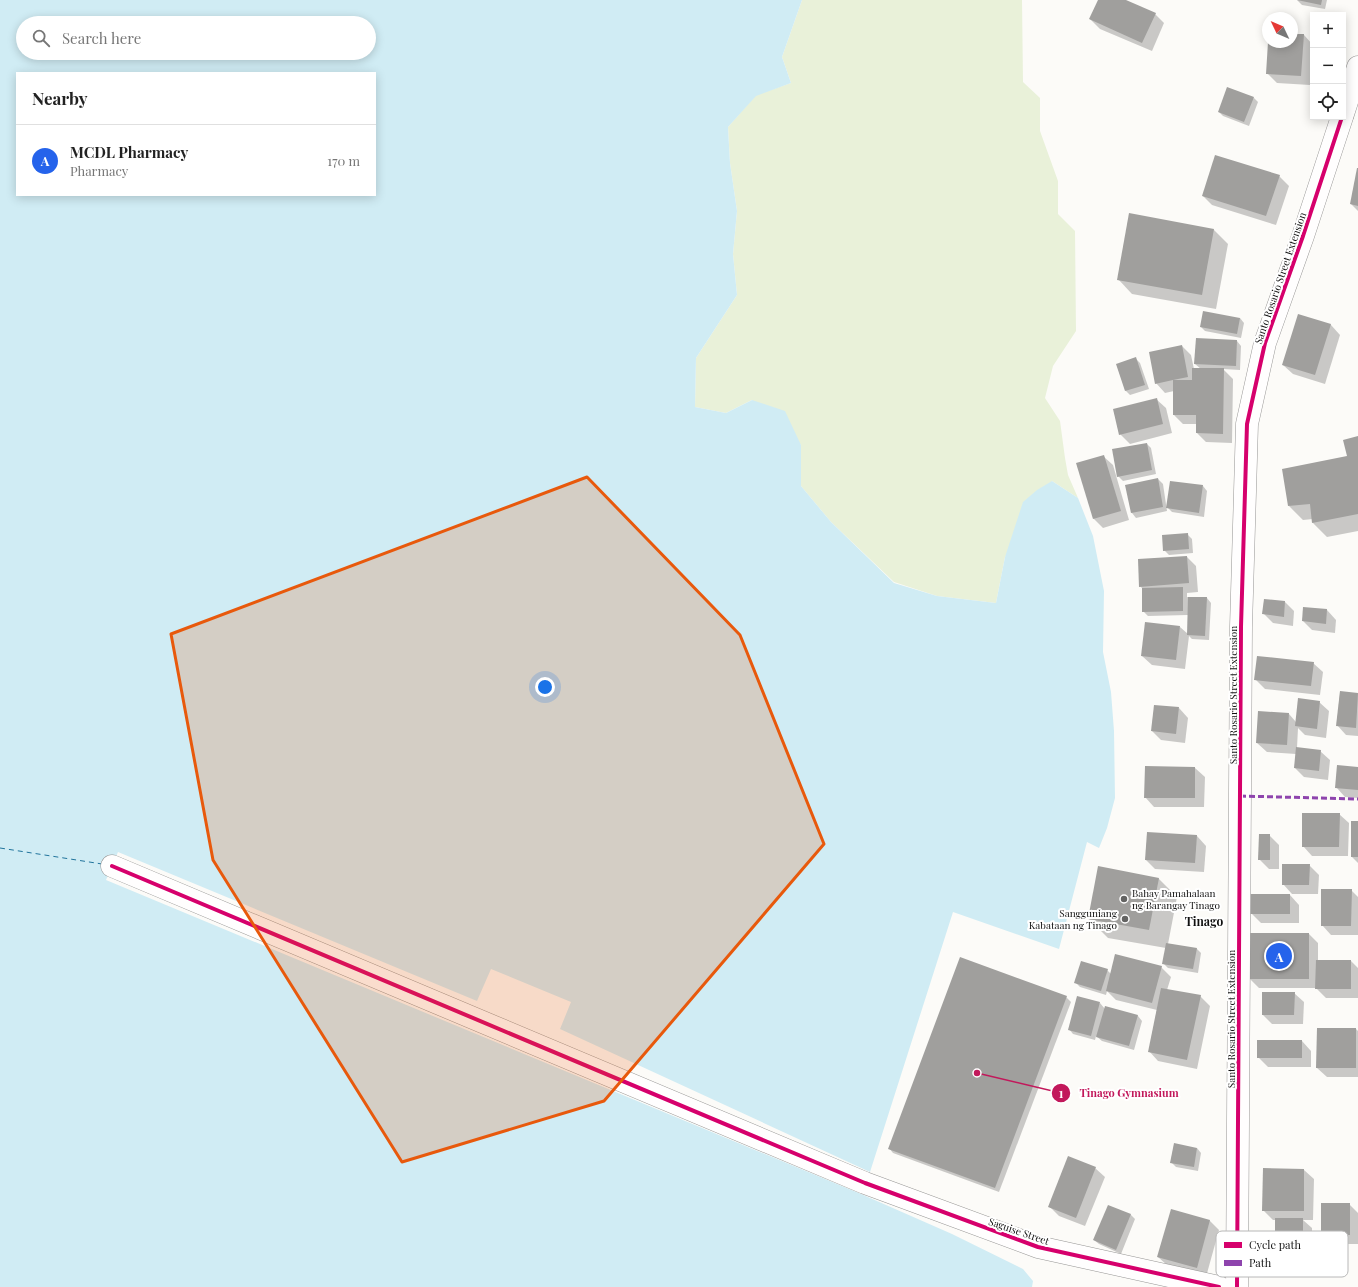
<!DOCTYPE html>
<html lang="en">
<head>
<meta charset="utf-8">
<style>
  :root { --surface:#fff; --page:#f6f6f6; --text:#222; --muted:#767676; --line:#e0e0e0; --accent:#2563eb }
  body { margin:0; font-family:"Playfair Display",serif; background:var(--page); color:var(--text) }
  .controls { position:absolute; right:12px; top:12px; display:grid; overflow:hidden; border-radius:0px; box-shadow:0 2px 10px #0003 }
  .controls button { width:36px; height:36px; display:grid; place-items:center; padding:0; border:0; border-bottom:1px solid var(--line); background:var(--surface); color:var(--text); font:20px sans-serif }
  .compass { position:absolute; left:1262px; top:12px; width:36px; height:36px; border-radius:50%; background:var(--surface); box-shadow:0 2px 10px #0003; rotate:314deg }
  .you { position:absolute; left:545px; top:687px; width:14px; height:14px; margin:-10px; border:3px solid #fff; border-radius:50%; background:#1a73e8; box-shadow:0 0 0 6px #1a73e833 }
  .badge { display:grid; place-items:center; width:26px; height:26px; border-radius:50%; background:var(--accent); color:#fff; font-size:13px; font-weight:700 }
  .pin { position:absolute; translate:-50% -50%; border:2px solid #fff; box-shadow:0 1px 4px #0006 }
  .list { margin:0; padding:0; list-style:none }
  h2 { display:flex; justify-content:space-between; align-items:center; height:52px; margin:0; padding:0 16px; font-size:17px }
  h2 small { font-size:13px; font-weight:400; color:var(--muted) }
  .list li { display:grid; grid-template-columns:26px 1fr auto; gap:12px; align-items:center; box-sizing:border-box; height:72px; padding:0 16px; border-top:1px solid var(--line) }
  .list b { display:block; font-size:15px; white-space:nowrap }
  .list p { margin:0; font-size:13px; white-space:nowrap; color:var(--muted) }
  .list em { font-size:13px; font-style:normal; color:var(--muted) }
  .icon { flex:none; width:22px; height:22px; fill:none; stroke:currentColor; stroke-width:2; stroke-linecap:round; stroke-linejoin:round }
  .map { position:relative; flex:none; width:1358px; height:1287px; overflow:hidden }
  .search { position:absolute; background:var(--surface); box-shadow:0 2px 10px #0003; left:16px; top:16px; width:360px; height:44px; display:flex; align-items:center; gap:10px; box-sizing:border-box; padding:0 14px; border-radius:22px; color:var(--muted); font-size:15px }
  .panel { position:absolute; background:var(--surface); box-shadow:0 2px 10px #0003; left:16px; top:72px; width:360px; height:124px; border-radius:0px }
  .map>svg:first-child { display:block }
</style>
</head>
<body>
<div class="map">
<svg width="1358" height="1287" viewBox="0 0 1358 1287">
  <rect width="100%" height="100%" fill="#fcfbf8"/>
  <polygon fill="#e9f1d9" points="802,0 1022,0 1023,82 1040,98 1040,131 1058,181 1058,214 1075,231 1076,331 1053,366 1045,398 1060,421 1065,458 1068,475 1078,498 1052,481 1005,557 996,603 937,596 894,582 831,522 801,486 801,445 752,400 726,413 695,407 696,358 737,295 733,254 737,211 730,163 728,127 756,95 791,83 782,57"/>
  <path fill="#d0ecf4" fill-rule="evenodd" d="M0,0H802L782,57L791,83L756,96L728,127L730,163L737,211L733,254L737,295L696,358L695,407L726,413L752,400L785,411L801,445V486L831,522L894,583L937,596L996,603L1005,557L1023,502L1037,490L1052,481L1078,498L1093,536L1104,591L1103,652L1111,692L1114,731L1115,798L1107,828L1099,848L1087,842L1059,949L953,912L870,1172L861,1194L952,1234L1023,1269L1033,1281L1032,1287H0ZM23,23H369V53H23ZM17,73H375V195H17Z"/>
  <polygon fill="#fcfbf8" points="118,852 477,1001 491,969 571,1002 560,1029 870,1172 861,1194 106,880"/>
  <g fill="#0003">
    <polygon points="1099,0 1124,0 1155,14 1164,23 1152,51 1100,29 1090,19"/>
    <polygon points="1297,0 1327,0 1325,9 1302,5"/>
    <polygon points="1292,35 1304,35 1313,45 1310,85 1277,83 1267,73 1269,42 1292,42"/>
    <polygon points="1254,98 1258,102 1249,126 1223,116 1219,112"/>
    <polygon points="1358,170 1358,211 1351,204"/>
    <polygon points="1279,176 1289,186 1276,225 1212,205 1203,196"/>
    <polygon points="1130,214 1214,230 1228,244 1216,309 1132,294 1118,279"/>
    <polygon points="1299,316 1331,325 1340,335 1325,384 1293,374 1283,365"/>
    <polygon points="1240,318 1244,323 1241,338 1205,331 1201,327"/>
    <polygon points="1237,341 1241,346 1240,370 1223,369 1233,379 1232,443 1206,442 1197,433 1197,424 1183,424 1174,415 1174,391 1165,393 1156,383 1182,346 1191,355 1194,369 1201,369 1195,364"/>
    <polygon points="1136,359 1140,363 1149,389 1130,395 1126,391 1117,365"/>
    <polygon points="1156,399 1166,408 1172,433 1130,444 1120,434"/>
    <polygon points="1358,437 1358,531 1327,537 1313,523 1313,519 1303,520 1289,506 1349,457"/>
    <polygon points="1147,444 1151,448 1156,474 1123,481 1118,476"/>
    <polygon points="1103,456 1113,465 1129,520 1103,528 1094,519"/>
    <polygon points="1158,479 1163,484 1167,511 1136,518 1132,513 1126,486"/>
    <polygon points="1203,486 1207,491 1204,517 1172,512 1168,508"/>
    <polygon points="1187,534 1192,539 1193,553 1169,555 1164,550"/>
    <polygon points="1187,557 1196,566 1198,592 1187,593 1187,597 1207,598 1211,603 1209,640 1192,639 1189,636 1185,669 1152,665 1142,656 1180,627 1188,634 1188,615 1148,616 1143,611 1143,589 1140,586"/>
    <polygon points="1285,602 1294,611 1293,626 1273,623 1264,614"/>
    <polygon points="1304,608 1327,610 1336,620 1335,633 1312,630 1303,621"/>
    <polygon points="1313,663 1323,672 1320,695 1265,689 1255,679"/>
    <polygon points="1340,692 1358,694 1358,736 1346,735 1337,725"/>
    <polygon points="1319,702 1329,711 1326,738 1305,735 1298,728 1297,748 1320,751 1330,760 1328,780 1304,777 1295,768 1296,754 1267,752 1257,743 1289,714 1296,722"/>
    <polygon points="1179,708 1188,718 1185,743 1161,740 1152,731"/>
    <polygon points="1146,767 1195,768 1205,777 1204,807 1154,807 1145,797"/>
    <polygon points="1358,768 1358,798 1345,797 1336,787"/>
    <polygon points="1339,814 1349,823 1348,856 1312,856 1303,846"/>
    <polygon points="1358,822 1358,863 1352,857"/>
    <polygon points="1269,835 1279,845 1279,869 1269,869 1259,859"/>
    <polygon points="1197,836 1206,846 1204,872 1155,869 1146,860"/>
    <polygon points="1309,865 1319,875 1318,894 1292,894 1283,884"/>
    <polygon points="1099,867 1159,879 1177,897 1168,944 1197,949 1201,953 1198,973 1168,968 1163,963 1166,948 1108,938 1089,919"/>
    <polygon points="1351,890 1358,897 1358,935 1331,935 1322,925"/>
    <polygon points="1290,895 1299,905 1299,923 1261,923 1251,913"/>
    <polygon points="1309,934 1318,943 1318,961 1351,961 1358,968 1358,998 1326,998 1316,988 1259,988 1250,979"/>
    <polygon points="1161,967 1171,977 1167,990 1200,996 1210,1006 1197,1069 1158,1061 1149,1051 1157,1010 1116,1000 1107,991 1106,995 1080,987 1076,983 1107,970 1111,974"/>
    <polygon points="1294,993 1304,1002 1303,1024 1272,1024 1263,1015"/>
    <polygon points="1066,997 1071,1002 999,1192 893,1153 889,1148"/>
    <polygon points="1100,1003 1105,1009 1106,1007 1138,1016 1142,1021 1134,1050 1102,1041 1096,1036 1095,1040 1073,1034 1069,1029"/>
    <polygon points="1356,1029 1358,1031 1358,1077 1327,1077 1317,1068"/>
    <polygon points="1302,1041 1311,1051 1311,1067 1268,1067 1258,1057"/>
    <polygon points="1197,1148 1201,1153 1198,1171 1176,1167 1171,1162"/>
    <polygon points="1095,1168 1105,1177 1085,1226 1059,1216 1049,1206"/>
    <polygon points="1264,1169 1304,1170 1314,1179 1313,1220 1303,1220 1312,1228 1312,1237 1322,1247 1322,1276 1269,1276 1259,1266 1281,1237 1276,1232 1276,1220 1273,1220 1263,1210"/>
    <polygon points="1349,1204 1358,1213 1358,1244 1331,1244 1322,1235"/>
    <polygon points="1109,1206 1131,1215 1135,1219 1121,1254 1099,1244 1094,1240"/>
    <polygon points="1172,1210 1210,1221 1219,1230 1206,1277 1168,1266 1158,1257"/>
  </g>
  <g fill="none" stroke-linecap="round" stroke-linejoin="round">
    <polyline stroke="#21749c" stroke-width="1" stroke-dasharray="5 4" stroke-linecap="butt" points="0,848 102,864"/>
  </g>
  <g fill="#a09f9d">
    <polygon points="1098,0 1126,0 1156,13 1142,43 1089,19"/>
    <polygon points="1297,0 1322,0 1321,5"/>
    <polygon points="1292,34 1304,34 1301,76 1266,74 1268,42 1292,42"/>
    <polygon points="1227,87 1254,97 1244,122 1218,112"/>
    <polygon points="1215,155 1280,175 1266,216 1202,196"/>
    <polygon points="1357,168 1358,168 1358,206 1350,204"/>
    <polygon points="1129,213 1214,229 1202,295 1117,280"/>
    <polygon points="1203,311 1240,318 1237,334 1200,327"/>
    <polygon points="1298,314 1331,324 1315,375 1282,365"/>
    <polygon points="1196,338 1237,340 1236,366 1194,364"/>
    <polygon points="1182,345 1188,377 1173,380 1192,380 1192,368 1224,368 1223,434 1196,433 1196,415 1173,415 1173,380 1155,384 1149,352"/>
    <polygon points="1136,357 1145,385 1125,391 1116,364"/>
    <polygon points="1157,398 1163,424 1119,435 1113,409"/>
    <polygon points="1358,436 1358,514 1312,523 1310,504 1288,506 1282,469 1347,456 1343,440"/>
    <polygon points="1147,443 1152,470 1117,477 1112,449"/>
    <polygon points="1104,455 1121,511 1093,519 1076,463"/>
    <polygon points="1158,478 1163,507 1131,513 1125,485"/>
    <polygon points="1170,481 1203,485 1199,513 1166,508"/>
    <polygon points="1188,533 1189,549 1163,551 1162,535"/>
    <polygon points="1187,556 1189,583 1139,587 1138,559"/>
    <polygon points="1183,587 1183,611 1142,612 1142,588"/>
    <polygon points="1188,597 1207,597 1205,636 1187,635"/>
    <polygon points="1264,599 1285,601 1284,617 1262,614"/>
    <polygon points="1303,607 1327,609 1326,624 1302,621"/>
    <polygon points="1145,622 1180,626 1176,660 1141,656"/>
    <polygon points="1257,656 1314,662 1311,686 1254,680"/>
    <polygon points="1340,691 1358,693 1356,728 1336,726"/>
    <polygon points="1298,698 1320,701 1317,729 1295,726"/>
    <polygon points="1154,705 1179,707 1176,734 1151,731"/>
    <polygon points="1258,711 1289,713 1287,745 1256,743"/>
    <polygon points="1296,747 1321,750 1319,771 1294,768"/>
    <polygon points="1337,765 1358,767 1358,790 1335,788"/>
    <polygon points="1145,766 1195,767 1195,798 1144,798"/>
    <polygon points="1302,813 1340,813 1339,847 1302,847"/>
    <rect x="1351" y="821" width="7" height="36"/>
    <polygon points="1147,832 1197,835 1195,863 1145,860"/>
    <polygon points="1259,834 1270,834 1270,860 1258,860"/>
    <polygon points="1282,864 1310,864 1309,885 1282,885"/>
    <polygon points="1098,866 1159,878 1149,930 1088,919"/>
    <polygon points="1321,889 1352,889 1351,926 1321,926"/>
    <rect x="1250" y="894" width="40" height="20"/>
    <rect x="1249" y="933" width="60" height="46"/>
    <polygon points="1166,943 1197,948 1193,969 1162,964"/>
    <polygon points="1115,954 1162,966 1152,1003 1106,991"/>
    <polygon points="960,957 1067,996 995,1188 888,1149"/>
    <polygon points="1316,960 1351,960 1351,989 1315,989"/>
    <polygon points="1081,961 1108,969 1101,991 1074,983"/>
    <polygon points="1161,988 1201,995 1187,1060 1148,1052"/>
    <polygon points="1262,992 1295,992 1294,1015 1262,1015"/>
    <polygon points="1077,996 1100,1002 1091,1036 1068,1030"/>
    <polygon points="1105,1006 1138,1015 1129,1046 1096,1037"/>
    <polygon points="1317,1028 1356,1028 1356,1068 1316,1068"/>
    <rect x="1257" y="1040" width="45" height="18"/>
    <polygon points="1174,1143 1197,1148 1194,1167 1170,1163"/>
    <polygon points="1068,1156 1096,1167 1076,1218 1048,1207"/>
    <polygon points="1263,1168 1304,1169 1304,1211 1262,1211"/>
    <rect x="1321" y="1203" width="29" height="32"/>
    <polygon points="1108,1205 1131,1214 1116,1250 1093,1240"/>
    <polygon points="1171,1209 1210,1220 1197,1268 1157,1257"/>
    <rect x="1275" y="1218" width="28" height="14"/>
  </g>
  <g fill="none" stroke-linecap="round" stroke-linejoin="round">
    <defs>
      <g id="minor">
        <polyline points="1343,114 1358,67"/>
        <polyline points="1237,1287 1241,627 1247,424 1265,343 1303,236 1342,117"/>
      </g>
      <polyline id="tertiary" points="112,866 865,1183 1038,1247 1219,1287"/>
    </defs>
    <use href="#minor" stroke="#979695" stroke-width="23"/>
    <use href="#tertiary" stroke="#979695" stroke-width="23"/>
    <use href="#minor" stroke="#fffefe" stroke-width="22"/>
    <use href="#tertiary" stroke="#fffefe" stroke-width="22"/>
    <polyline stroke="#8e44ad" stroke-width="3" stroke-dasharray="6 3" stroke-linecap="butt" points="1240,796 1358,799"/>
    <defs>
      <g id="cycleway">
        <polyline points="112,866 865,1183 1038,1247 1219,1287"/>
        <polyline points="1237,1287 1241,627 1247,424 1265,343 1303,236 1342,117"/>
      </g>
    </defs>
    <use href="#cycleway" stroke="#fff" stroke-width="6"/>
    <use href="#cycleway" stroke="#d6006c" stroke-width="4"/>
  </g>
  <path fill="#e8590c" fill-opacity="0.2" stroke="#e8590c" stroke-width="3" stroke-linejoin="round" d="M587,477L740,635L824,844L604,1101L402,1162L213,860L171,634Z"/>
  <g fill="#636362" stroke="#fff" stroke-width="1.5">
    <circle cx="1124" cy="899" r="4"/>
    <circle cx="1125" cy="919" r="4"/>
  </g>
  <g text-anchor="middle" stroke-width="4" stroke-linejoin="round" paint-order="stroke">
    <g font-size="10" fill="#111" stroke="#fff">
      <text transform="translate(1280 278) rotate(-71)" y="4">Santo Rosario Street Extension</text>
      <text transform="translate(1233 695) rotate(-90)" y="4">Santo Rosario Street Extension</text>
      <text transform="translate(1231 1019) rotate(-90)" y="4">Santo Rosario Street Extension</text>
      <text transform="translate(1019 1231) rotate(19)" y="4">Saguise Street</text>
    </g>
    <g font-size="10" fill="#111" stroke="#fff" text-anchor="start">
      <text x="1132" y="897">Bahay Pamahalaan<tspan x="1132" dy="12">ng Barangay Tinago</tspan></text>
      <text x="1117" y="917" text-anchor="end">Sangguniang<tspan x="1117" dy="12">Kabataan ng Tinago</tspan></text>
    </g>
    <g font-size="12" font-weight="bold" fill="#111" stroke="#fff">
      <text x="1204" y="926">Tinago</text>
    </g>
  </g>
  <rect x="1216" y="1231" width="132" height="46" rx="6" fill="#fff" stroke="#b8b8b8" stroke-width="1"/>
  <rect x="1224" y="1242" width="18" height="6" fill="#d6006c"/>
  <rect x="1224" y="1260" width="18" height="6" fill="#8e44ad"/>
  <g font-size="11" fill="#111">
    <text x="1249" y="1249">Cycle path</text>
    <text x="1249" y="1267">Path</text>
  </g>
  <path fill="none" stroke="#c2185b" stroke-width="1.5" d="M977 1073L1061 1093"/>
  <g fill="#c2185b" stroke="#fff" stroke-width="1.5">
    <circle cx="977" cy="1073" r="4"/>
    <circle cx="1061" cy="1093" r="10"/>
  </g>
  <g font-size="12" text-anchor="middle" font-weight="bold" fill="#fff">
    <text x="1061" y="1098">1</text>
  </g>
  <g font-size="11" text-anchor="middle" font-weight="bold" fill="#c2185b" stroke="#fff" stroke-width="4" stroke-linejoin="round" paint-order="stroke">
    <text x="1129" y="1097">Tinago Gymnasium</text>
  </g>
</svg>
<div class="controls">
<button>+</button>
<button>−</button>
<button><svg class="icon" aria-label="locate" viewBox="0 0 24 24"><circle cx="12" cy="12" r="6"/><path d="M12 2v4M12 18v4M2 12h4M18 12h4"/></svg></button>
</div>
<svg class="compass" viewBox="-18 -18 36 36"><path d="M0-13l5 13h-10z" fill="#e53935"/><path d="M0 13l5-13h-10z" fill="#767676"/></svg>
<div class="you"></div>
<div class="pin badge" style="left:1279px;top:956px">A</div>
<div class="search"><svg class="icon" aria-label="search" viewBox="0 0 24 24"><circle cx="10" cy="10" r="6"/><path d="M15 15l6 6"/></svg>Search here</div>
<section class="panel">
<h2>Nearby<small></small></h2>
<ul class="list">
<li><span class="badge">A</span><div><b>MCDL Pharmacy</b><p>Pharmacy</p></div><em>170 m</em></li>
</ul>
</section>
</div>
</body>
</html>
